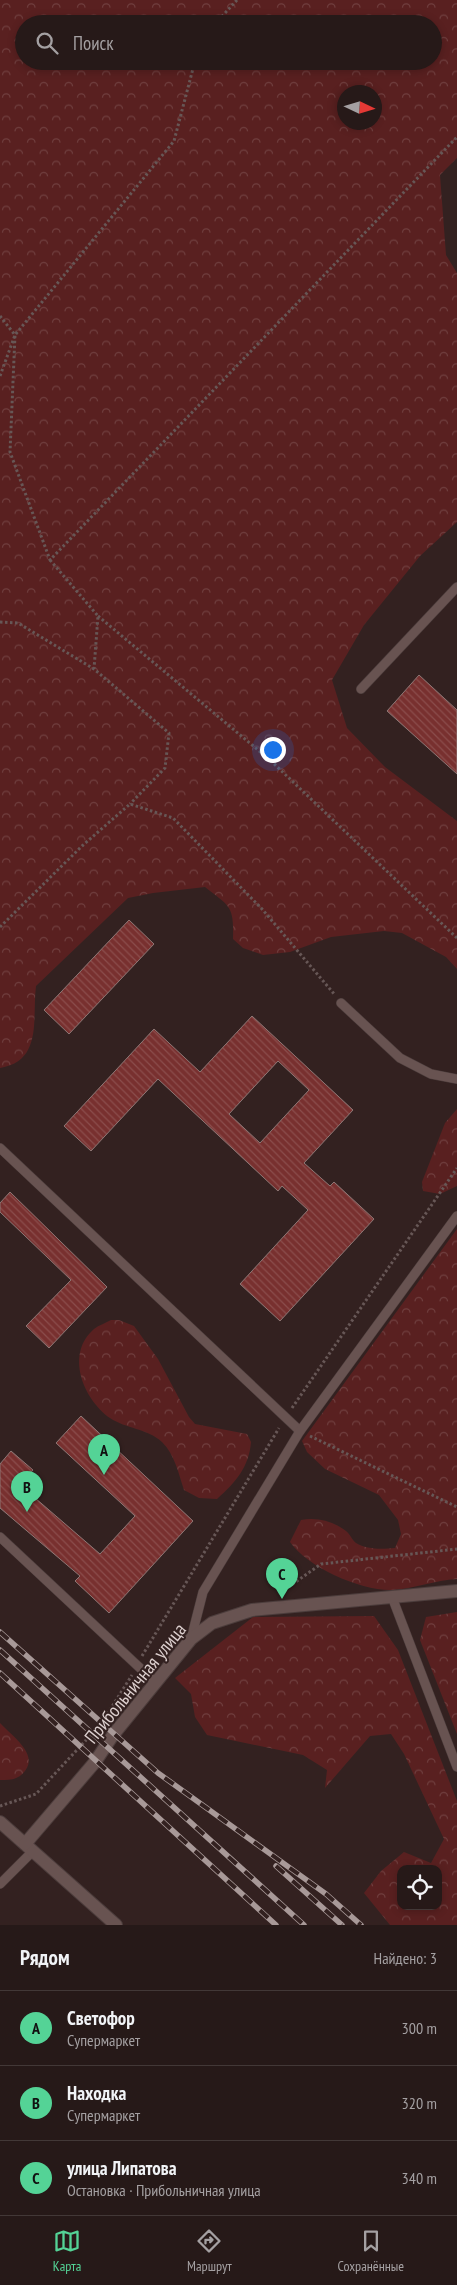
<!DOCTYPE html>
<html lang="ru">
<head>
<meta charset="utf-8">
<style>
  :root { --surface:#261918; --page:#2e2221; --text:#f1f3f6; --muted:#a4a0a2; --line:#423837; --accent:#54d396 }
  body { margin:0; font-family:"PT Sans Narrow",sans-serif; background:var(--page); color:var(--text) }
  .controls { position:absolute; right:15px; bottom:15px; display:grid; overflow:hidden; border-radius:10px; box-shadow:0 2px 8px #0003 }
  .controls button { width:45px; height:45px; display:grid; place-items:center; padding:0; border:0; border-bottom:1px solid var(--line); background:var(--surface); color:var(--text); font:25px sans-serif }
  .compass { position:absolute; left:337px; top:85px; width:45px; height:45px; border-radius:50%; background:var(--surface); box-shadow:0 2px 8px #0003; rotate:94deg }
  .you { position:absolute; left:272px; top:749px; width:18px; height:18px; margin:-12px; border:4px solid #fff; border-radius:50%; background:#1a73e8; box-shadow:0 0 0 8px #1a73e833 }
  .badge { display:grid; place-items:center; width:32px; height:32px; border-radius:50%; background:var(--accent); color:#111; font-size:16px; font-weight:700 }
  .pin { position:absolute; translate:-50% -41px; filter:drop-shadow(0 1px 2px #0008) }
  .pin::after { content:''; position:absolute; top:26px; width:18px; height:15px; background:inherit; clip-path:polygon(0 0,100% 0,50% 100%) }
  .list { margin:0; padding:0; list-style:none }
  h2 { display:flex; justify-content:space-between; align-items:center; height:65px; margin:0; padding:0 20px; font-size:21px }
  h2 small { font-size:16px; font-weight:400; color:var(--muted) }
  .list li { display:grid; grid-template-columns:32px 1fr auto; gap:15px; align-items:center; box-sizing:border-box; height:75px; padding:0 20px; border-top:1px solid var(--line) }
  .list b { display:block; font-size:19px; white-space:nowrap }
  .list p { margin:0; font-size:16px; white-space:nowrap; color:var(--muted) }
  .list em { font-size:16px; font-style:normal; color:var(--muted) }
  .icon { flex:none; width:28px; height:28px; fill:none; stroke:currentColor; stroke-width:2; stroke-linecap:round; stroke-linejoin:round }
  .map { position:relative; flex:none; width:457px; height:1925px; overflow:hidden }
  .search { position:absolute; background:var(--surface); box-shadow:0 2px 8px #0003; left:15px; right:15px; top:15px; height:55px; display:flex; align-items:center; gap:12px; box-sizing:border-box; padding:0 18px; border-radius:28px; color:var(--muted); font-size:19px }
  .sheet { height:290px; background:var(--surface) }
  nav { display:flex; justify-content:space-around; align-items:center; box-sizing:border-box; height:70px; border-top:1px solid var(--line); background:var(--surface); font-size:14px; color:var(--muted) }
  nav a { display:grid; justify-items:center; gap:2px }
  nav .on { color:var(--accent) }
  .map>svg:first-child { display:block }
</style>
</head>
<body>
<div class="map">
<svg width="457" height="1925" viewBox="0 0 457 1925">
  <defs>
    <pattern id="forest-crowns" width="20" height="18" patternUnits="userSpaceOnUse" patternTransform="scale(1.25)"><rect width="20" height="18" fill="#592020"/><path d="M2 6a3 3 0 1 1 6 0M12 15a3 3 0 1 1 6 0" fill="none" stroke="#703f3f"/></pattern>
    <pattern id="building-back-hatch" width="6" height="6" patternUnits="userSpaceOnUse" patternTransform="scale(1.25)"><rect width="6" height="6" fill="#78302f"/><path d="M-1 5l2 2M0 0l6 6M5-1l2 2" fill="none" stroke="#8b4d4c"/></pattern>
  </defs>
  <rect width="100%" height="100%" fill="#332120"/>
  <g fill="url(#forest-crowns)" fill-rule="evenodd">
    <path d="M0,0H457V158L440,175L446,255L457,273V522L420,556L364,625L332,680L347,728L385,767L457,821V969L446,957L402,933L384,931L331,937L290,952L263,955L243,948L233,939C234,905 230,907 205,887L153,893L128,898L36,986C32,1018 43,1061 0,1068ZM24,24H433V61H24ZM344,92H374V122H344Z"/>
    <polygon points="457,1109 457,1186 440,1194 423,1191 422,1182 445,1123"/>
    <path d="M457,1229V1579C435,1580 414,1589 392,1590C361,1591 307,1567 290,1542L301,1520C317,1517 333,1521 346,1531C350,1534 352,1540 356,1543C367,1550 383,1549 395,1548L401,1534L398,1520L379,1495L325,1469L307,1452L302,1441Z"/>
    <path d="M111,1320H119L134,1326L158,1359L189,1417L195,1424L247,1434L251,1442C249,1467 236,1482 217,1499L199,1498L184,1490C178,1472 175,1455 162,1442C147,1428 126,1429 110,1418C83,1399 65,1354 94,1329C99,1325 106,1323 111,1320Z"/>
    <polygon points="457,1612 457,1734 420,1640 426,1617"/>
    <path d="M374,1616L398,1650L457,1801V1925H390L364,1893L381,1871L404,1852L431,1863L444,1839L404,1754L391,1734L370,1736L325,1788L327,1770L303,1755L207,1735L195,1717L191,1694L175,1678L253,1617ZM401,1869H438V1906H401Z"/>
    <path d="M0,1723C11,1735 39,1754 25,1771C18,1780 10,1780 0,1780Z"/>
  </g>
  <g fill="url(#building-back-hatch)" stroke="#8e7775" fill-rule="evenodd">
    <polygon points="419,675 457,710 457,774 387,711"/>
    <polygon points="129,920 154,944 69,1034 44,1010"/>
    <path d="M252,1016L353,1110L304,1163L330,1186L334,1182L374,1219L280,1321L240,1284L308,1210L282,1186L278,1191L158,1079L91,1151L64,1126L154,1029L200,1072ZM278,1061L309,1090L260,1143L229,1114Z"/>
    <polygon points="10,1192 107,1287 49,1348 26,1326 71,1280 0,1212 0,1203"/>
    <polygon points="81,1416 193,1521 109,1613 75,1581 80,1576 0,1508 0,1464 11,1451 33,1470 20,1485 100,1554 135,1516 56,1443"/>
  </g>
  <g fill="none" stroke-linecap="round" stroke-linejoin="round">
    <defs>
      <g id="service">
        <polyline points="361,689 457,587"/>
        <polyline points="341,1003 400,1058 431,1074 457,1079"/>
        <polyline points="0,1148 300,1431"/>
        <polyline points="0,1537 156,1683"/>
        <polyline points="392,1597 457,1767"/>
        <polyline points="191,1639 203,1592 300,1431 457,1216"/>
        <polyline points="0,1884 33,1851"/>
      </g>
      <g id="tertiary">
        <polyline points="0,1822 116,1925"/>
        <polyline points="25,1844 95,1762 113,1735 191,1639 212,1623 252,1610 457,1591"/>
      </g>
    </defs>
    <use href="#service" stroke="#4c3d3c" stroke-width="10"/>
    <use href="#tertiary" stroke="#4c3d3c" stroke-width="14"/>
    <g stroke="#675756" stroke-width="3" stroke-dasharray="2.5 2.5" stroke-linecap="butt">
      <polyline points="215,24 237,0"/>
      <polyline points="0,316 15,335 10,452 50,560 457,137"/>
      <polyline points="0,376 15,335 174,141 195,61"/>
      <polyline points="50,560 98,616 94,669 169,733 165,768 130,804"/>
      <polyline points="98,616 270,760 457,938"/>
      <polyline points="0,622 18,623 94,669"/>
      <polyline points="0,927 82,846 130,804 173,818 262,909 335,995"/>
      <polyline points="292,1408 457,1168"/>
      <polyline points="310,1436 457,1507"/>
      <polyline points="280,1593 321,1564 457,1549"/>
      <polyline points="142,1656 279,1428"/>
      <polyline points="0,1806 36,1794 101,1724 132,1675"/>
    </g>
    <use href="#service" stroke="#685351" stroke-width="9"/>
    <use href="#tertiary" stroke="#685351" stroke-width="12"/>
    <defs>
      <g id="rail">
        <polyline points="0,1632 158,1773 326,1894 361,1925"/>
        <polyline points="0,1650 304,1925"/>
        <polyline points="0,1673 276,1925"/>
        <polyline points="276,1866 342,1925"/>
      </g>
    </defs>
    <use href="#rail" stroke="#a89998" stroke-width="5.5"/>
    <use href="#rail" stroke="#332120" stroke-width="4" stroke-dasharray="11" stroke-linecap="butt"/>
  </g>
  <g text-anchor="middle" stroke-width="4" stroke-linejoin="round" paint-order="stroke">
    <g font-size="19" fill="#dccfce" stroke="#332120">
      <text transform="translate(135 1683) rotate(-51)" y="7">Прибольничная улица</text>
    </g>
  </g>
</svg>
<div class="controls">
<button><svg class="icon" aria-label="locate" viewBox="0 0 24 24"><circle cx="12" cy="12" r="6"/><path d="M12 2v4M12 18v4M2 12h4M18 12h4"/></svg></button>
</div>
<svg class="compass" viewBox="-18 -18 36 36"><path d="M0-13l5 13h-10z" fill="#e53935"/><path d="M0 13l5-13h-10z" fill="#a4a0a2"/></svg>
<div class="you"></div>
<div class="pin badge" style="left:104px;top:1475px">A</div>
<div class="pin badge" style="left:27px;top:1512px">B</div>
<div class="pin badge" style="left:282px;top:1599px">C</div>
<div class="search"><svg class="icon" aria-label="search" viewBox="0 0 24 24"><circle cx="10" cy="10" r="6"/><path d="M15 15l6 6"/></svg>Поиск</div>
</div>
<section class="sheet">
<h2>Рядом<small>Найдено: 3</small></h2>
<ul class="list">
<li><span class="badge">A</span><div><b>Светофор</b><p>Супермаркет</p></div><em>300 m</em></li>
<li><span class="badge">B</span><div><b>Находка</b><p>Супермаркет</p></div><em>320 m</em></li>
<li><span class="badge">C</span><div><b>улица Липатова</b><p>Остановка · Прибольничная улица</p></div><em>340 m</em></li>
</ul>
</section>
<nav>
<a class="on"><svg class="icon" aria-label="map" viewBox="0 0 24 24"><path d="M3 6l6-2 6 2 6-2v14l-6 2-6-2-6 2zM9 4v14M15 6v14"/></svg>Карта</a>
<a><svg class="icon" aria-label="directions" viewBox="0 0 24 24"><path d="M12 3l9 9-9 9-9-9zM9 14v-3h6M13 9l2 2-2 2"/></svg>Маршрут</a>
<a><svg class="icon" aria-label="saved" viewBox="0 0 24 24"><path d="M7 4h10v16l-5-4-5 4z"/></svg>Сохранённые</a>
</nav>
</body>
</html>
